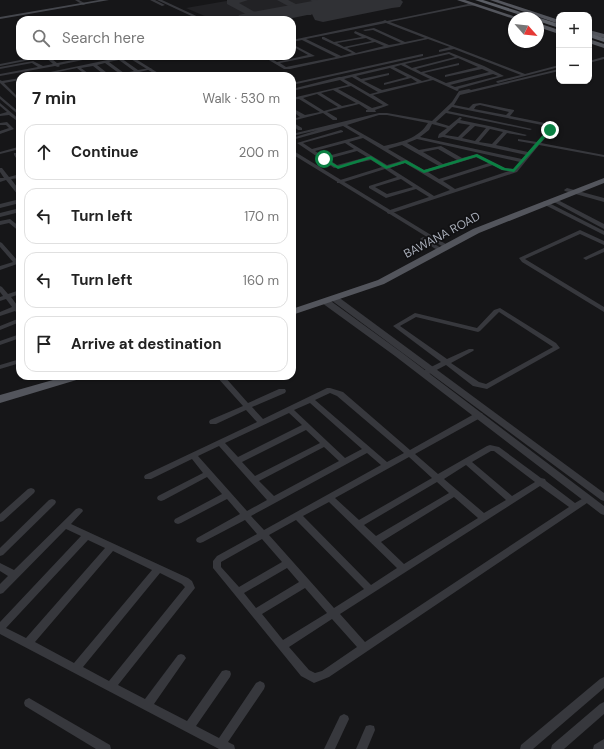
<!DOCTYPE html>
<html lang="en">
<head>
<meta charset="utf-8">
<style>
  :root { --surface:#fff; --page:#f2f2f2; --text:#222; --muted:#767676; --line:#e0e0e0 }
  body { margin:0; font-family:"DM Sans",sans-serif; background:var(--page); color:var(--text) }
  .controls { position:absolute; right:12px; top:12px; display:grid; overflow:hidden; border-radius:8px; box-shadow:0 1px 3px #0004 }
  .controls button { width:36px; height:36px; display:grid; place-items:center; padding:0; border:0; border-bottom:1px solid var(--line); background:var(--surface); color:var(--text); font:20px sans-serif }
  .compass { position:absolute; left:508px; top:12px; width:36px; height:36px; border-radius:50%; background:var(--surface); box-shadow:0 1px 3px #0004; rotate:117deg }
  .stop { position:absolute; width:12px; height:12px; margin:-9px; border:3px solid #0b8043; border-radius:50%; background:#fff }
  .stop.end { background:#0b8043; border-color:#fff; box-shadow:0 1px 4px #0008 }
  .list { margin:0; padding:0; list-style:none }
  h2 { display:flex; justify-content:space-between; align-items:center; height:52px; margin:0; padding:0 16px; font-size:17px }
  h2 small { font-size:13px; font-weight:400; color:var(--muted) }
  .list li { display:grid; grid-template-columns:26px 1fr auto; gap:12px; align-items:center; box-sizing:border-box; height:56px; margin:0 8px 8px; padding:0 8px; border:1px solid var(--line); border-radius:12px }
  .list b { display:block; font-size:15px; white-space:nowrap }
  .list em { font-size:13px; font-style:normal; color:var(--muted) }
  .icon { flex:none; width:22px; height:22px; fill:none; stroke:currentColor; stroke-width:2; stroke-linecap:round; stroke-linejoin:round }
  .map { position:relative; flex:none; width:604px; height:749px; overflow:hidden }
  .search { position:absolute; background:var(--surface); box-shadow:0 1px 3px #0004; left:16px; top:16px; width:280px; height:44px; display:flex; align-items:center; gap:10px; box-sizing:border-box; padding:0 14px; border-radius:12px; color:var(--muted); font-size:15px }
  .panel { position:absolute; background:var(--surface); box-shadow:0 1px 3px #0004; left:16px; top:72px; width:280px; height:308px; border-radius:12px }
  .map>svg:first-child { display:block }
</style>
</head>
<body>
<div class="map">
<svg width="604" height="749" viewBox="0 0 604 749">
  <rect width="100%" height="100%" fill="#161618"/>
  <polygon fill="#222225" points="232,0 339,0 340,1 332,2 332,4 316,5 309,7 310,8 239,20 214,20 186,8"/>
  <g fill="none" stroke-linecap="round" stroke-linejoin="round">
    <g fill="#303135" fill-rule="evenodd">
      <polygon points="227,0 248,0 239,3 269,20 257,20 227,4"/>
      <polygon points="277,0 288,0 313,13 311,15 305,15"/>
      <polygon points="310,0 321,0 338,9 336,11 330,11"/>
    </g>
    <polygon fill="#303135" fill-rule="evenodd" points="318,0 401,0 403,2 400,7 392,8 323,22 315,20 312,14 283,20 236,20 239,15 247,13"/>
    <g fill="#37383d" fill-rule="evenodd">
      <polygon points="75,0 79,0 86,4 83,5"/>
      <polygon points="150,0 155,0 165,5 162,6"/>
      <polygon points="157,0 162,0 205,20 200,20"/>
      <path d="M468,4L479,5L468,6L390,22L525,74L559,65V67L498,83L496,82L497,81L521,75L454,49L439,52V50L450,47L428,39L290,69H284L262,56H267L277,62L308,55L292,46V44L315,56L280,63L286,67L336,57L302,40L292,42V40L383,21L385,20L387,21ZM386,23L425,38L405,42L374,28L363,30L365,31L373,30L401,43L389,45L355,31L354,33L362,37L334,42L324,37H322V39L352,53L341,56L306,39ZM366,38L372,41L344,47L337,43ZM375,42L384,46L356,53L347,48Z"/>
      <path d="M449,52L484,66L504,76L458,89L459,90L457,91L433,80L373,95L389,105L375,110L376,112H366V110H368L359,104L327,112L337,118V120H333L323,113L292,121V119L300,117L292,111V108L305,115L320,112L299,99L292,100V98L348,85L340,80L292,91V89L339,77H341ZM449,54L455,57L412,68L405,64ZM458,58L478,67L445,75V77L482,69L489,72L446,83L424,73L459,65V63L421,72L416,69ZM401,65L430,79L422,81L394,67ZM390,68L407,77L384,83V85L411,78L417,82L382,90L364,81L389,75V73L361,79L356,76ZM493,74L498,76L455,87L450,85ZM352,77L378,92L370,94L344,79ZM351,86L383,105L372,108L338,89ZM333,90L356,103L342,106L321,93ZM317,94L338,107L324,111L303,98Z"/>
      <polygon points="422,54 423,54 423,56 292,85 292,83"/>
      <polygon points="44,56 48,56 57,63 94,56 102,56 59,65 60,66 58,67 55,66 0,76 0,74 38,67 32,63 0,69 0,67 33,61 43,66 53,64"/>
      <path d="M114,56H118L138,70L150,68L152,69L127,75L128,76H113L120,74L105,63L97,65L111,76H106L93,66L81,68L92,76H87L77,68L39,76H31L117,58ZM119,60L134,71L124,73L109,62Z"/>
      <polygon points="603,57 604,57 604,59 589,63 589,61"/>
      <path d="M559,69V71L460,95L454,105L469,108L473,104L480,103L514,110V111L510,116L550,124L553,127V129L541,143L604,155V157L539,145L517,172L389,214L387,213V211L429,197L416,189L386,198L369,188V186L397,177L385,169L341,183H337V181L382,167L371,160L334,168L297,143L341,130L343,131V132L303,143L312,149L360,136L343,126L292,140V138L318,130L292,136V134L379,113H387L432,121L452,102L459,91L469,89L471,90ZM480,105L509,112L506,115L474,109L476,106ZM452,107L547,126L549,128L537,142L518,139V141L535,144L528,152L496,145L507,133L525,136L527,135L489,126L460,120L462,118L460,117L449,126L436,122L446,113L530,130L532,129L448,111ZM379,115H387L428,123C418,139 401,142 384,146L347,125ZM458,123L470,125L458,137L445,135ZM432,124L447,128L439,134L438,137V138L443,137L526,155L522,159L420,137L429,130ZM475,126L486,128L475,141L462,138ZM490,129L503,132L492,144L479,142ZM363,138L401,161L387,165L349,142ZM417,139L520,162L514,169L505,168L477,154L462,158L441,146L419,150L407,143ZM345,143L354,149L324,157L315,151ZM402,145L439,166L424,170L388,149ZM438,149L457,160L443,164L423,152ZM357,151L367,157L337,165L328,159ZM477,157L489,163L439,179L428,172ZM405,163L450,190L434,196L390,168ZM493,165L502,170L509,171L455,189L443,181ZM401,179L413,187L387,194L375,187Z"/>
      <polygon points="20,78 20,80 4,83 17,96 17,98 16,98 0,83 0,80 2,81"/>
      <polygon points="0,96 20,113 20,116 0,99"/>
      <polygon points="0,103 20,120 20,123 9,115 0,116 0,114 7,112 0,106"/>
      <polygon points="7,122 14,129 0,134 0,131 9,128 6,125 0,125 0,123"/>
      <polygon points="292,122 302,128 302,130 298,130 292,125"/>
      <polygon points="18,147 20,147 20,149 0,154 0,152"/>
      <path d="M14,153H18L20,156V160C17,160 13,155 14,153Z"/>
      <polygon points="0,168 2,168 9,177 20,174 20,178 11,179 20,191 20,196 18,195 6,180 0,182 0,178 4,178 0,172"/>
      <polygon points="567,188 604,198 604,202 565,191 564,190"/>
      <polygon points="20,199 20,203 0,208 0,204"/>
      <polygon points="20,208 20,212 0,217 0,213"/>
      <polygon points="10,219 20,227 20,232 9,223 0,225 0,221"/>
      <polygon points="580,230 604,241 604,245 580,234 525,259 604,307 604,312 522,262 519,258"/>
      <polygon points="0,242 2,243 17,260 20,259 20,263 0,270 0,266 13,262 0,247"/>
      <polygon points="604,248 604,252 588,259 586,260 583,258"/>
      <polygon points="0,286 2,287 8,294 20,290 20,294 11,297 20,309 20,315 18,314 15,311 0,316 0,312 12,307 6,299 0,301 0,297 3,296 0,292"/>
      <path d="M500,308L556,343L560,348L487,389L473,386L446,365L429,374H425L424,372L425,370L441,362L393,326L415,313L477,328L494,310ZM499,312L553,347L486,384L479,382L451,363L473,351L474,350L473,349H469L447,359L400,326L416,317L478,332L480,331Z"/>
      <polygon points="20,318 20,322 0,330 0,326"/>
      <polygon points="20,334 20,338 0,345 0,341"/>
      <polygon points="20,359 20,363 0,369 0,365"/>
      <path d="M216,376H224L248,403L279,389H285L286,391L285,393L252,407L263,419L327,388H330L343,392L410,450L476,413H482L483,415L482,417L415,454L438,474L487,446L490,445L499,447L541,478L545,479L546,481L575,503L587,496L590,497L591,499L590,501L329,677L314,683L301,676L213,568V561L217,556L257,534L245,520L203,542L200,543L197,542L196,540L197,538L240,514L227,499L181,523L178,524L175,523L174,521L175,519L222,494L207,477L164,500L161,501L158,500L157,498L158,496L203,473L192,459L151,479H145L144,477L145,475L257,422L246,410L216,424H210L209,422L210,420L243,406ZM330,393L337,396L404,453L387,462L315,400ZM310,403L362,449L345,458L294,410ZM289,413L302,425L238,457L225,443ZM306,430L320,443L255,476L242,462ZM219,446L267,500L247,511L198,456ZM324,447L339,461L274,496L259,481ZM491,451H494L535,482L512,496L472,462ZM367,453L381,465L264,530L251,516ZM409,457L432,478L359,520L335,498ZM466,465L506,500L484,513L444,479ZM437,482L449,493L376,536L364,525ZM540,486L569,507L365,642L340,614ZM454,497L478,518L404,564L381,542ZM329,502L397,568L371,585L303,516ZM296,520L364,589L334,608L269,535ZM262,539L282,562L239,587L221,567V562ZM287,568L299,582L256,608L244,593ZM305,588L327,613L283,640L262,614ZM332,619L357,647L322,671L315,673L309,670L289,647Z"/>
      <polygon points="31,488 34,489 35,491 34,493 3,521 0,522 0,514 28,489"/>
      <polygon points="52,499 55,500 56,502 55,504 3,555 0,556 0,548 49,500"/>
      <path d="M79,508L82,509L83,511L71,524L188,578L192,581L195,588L118,685L145,699L178,655L181,654L184,655L186,658L184,661L154,704L187,721L222,671L226,670L230,671L231,674L230,677L196,726L219,738L256,683L260,681L264,683L265,686L264,689L228,742L234,745L235,749H219L0,634V622L81,536L66,529L3,593L0,594V584L8,576L0,571V563L14,570L76,509ZM88,540L105,548L26,638L6,628ZM113,551L152,570L74,663L35,642ZM160,573L182,584L185,587L109,681L83,667Z"/>
      <polygon points="604,677 604,688 533,749 520,749 521,745 600,679"/>
      <polygon points="29,698 110,745 111,749 96,749 25,706 24,703 25,700"/>
      <polygon points="604,702 604,714 564,749 551,749 552,745 600,704"/>
      <polygon points="344,714 348,716 349,719 335,749 324,749 340,716"/>
      <polygon points="370,725 374,726 375,730 367,749 356,749 366,726"/>
      <polygon points="604,739 604,749 593,749 594,745"/>
    </g>
    <g fill="#37383d" fill-rule="evenodd">
      <polygon points="41,56 50,56 0,66 0,64"/>
      <polygon points="126,56 131,56 163,76 158,76"/>
      <polygon points="292,150 449,246 450,247 447,249 445,248 292,154"/>
      <polygon points="554,198 604,224 604,229 552,201 551,200"/>
      <polygon points="545,201 604,231 604,235 543,204 543,202"/>
      <polygon points="423,237 425,238 444,250 441,252 439,251 421,240 420,239"/>
      <polygon points="331,296 337,296 604,493 604,501 601,500 331,300 330,298"/>
      <polygon points="322,299 328,299 401,352 604,506 604,515 601,514 395,356 322,303 321,301"/>
    </g>
    <polygon fill="#45474d" fill-rule="evenodd" points="99,0 109,0 0,19 0,17"/>
    <g fill="#53555c" fill-rule="evenodd">
      <polygon points="457,0 465,0 519,18 514,19"/>
      <polygon points="490,0 498,0 559,20 559,24"/>
      <polygon points="538,23 559,30 559,34 538,27"/>
      <polygon points="589,30 604,34 604,38 589,34"/>
      <polygon points="589,39 604,44 604,48 589,43"/>
      <polygon points="604,178 604,183 479,233 384,284 292,315 292,309 378,280 473,229"/>
      <polygon points="67,376 85,376 83,378 0,403 0,395"/>
    </g>
    <g fill="#5b5e65" fill-rule="evenodd">
      <polygon points="475,0 483,0 559,24 559,28 538,21 538,18 529,18"/>
      <polygon points="589,33 604,38 604,42 589,37"/>
    </g>
  </g>
  <polygon fill="#0b8043" points="548,129 552,130 514,172 502,170 476,157 424,173 405,163 386,169 370,159 338,169 321,159 325,158 338,166 371,156 387,166 406,160 424,170 477,154 505,168 513,169"/>
  <g text-anchor="middle" stroke-width="3.5" stroke-linejoin="round" paint-order="stroke">
    <g font-size="12" fill="#a8adb8" stroke="#111113">
      <text transform="translate(442 235) rotate(-28)" y="4">BAWANA ROAD</text>
    </g>
  </g>
</svg>
<div class="controls">
<button>+</button>
<button>−</button>
</div>
<svg class="compass" viewBox="-18 -18 36 36"><path d="M0-13l5 13h-10z" fill="#e53935"/><path d="M0 13l5-13h-10z" fill="#767676"/></svg>
<div class="stop" style="left:324px;top:159px"></div>
<div class="stop end" style="left:550px;top:130px"></div>
<div class="search"><svg class="icon" aria-label="search" viewBox="0 0 24 24"><circle cx="10" cy="10" r="6"/><path d="M15 15l6 6"/></svg>Search here</div>
<section class="panel">
<h2>7 min<small>Walk · 530 m</small></h2>
<ul class="list">
<li><svg class="icon" aria-label="ahead" viewBox="0 0 24 24"><path d="M12 20V5M6 11l6-6 6 6"/></svg><div><b>Continue</b></div><em>200 m</em></li>
<li><svg class="icon" aria-label="left" viewBox="0 0 24 24"><path d="M17 20v-9H6M10 6l-5 5 5 5"/></svg><div><b>Turn left</b></div><em>170 m</em></li>
<li><svg class="icon" aria-label="left" viewBox="0 0 24 24"><path d="M17 20v-9H6M10 6l-5 5 5 5"/></svg><div><b>Turn left</b></div><em>160 m</em></li>
<li><svg class="icon" aria-label="arrive" viewBox="0 0 24 24"><path d="M6 21V4h12l-3 4 3 4H6"/></svg><div><b>Arrive at destination</b></div></li>
</ul>
</section>
</div>
</body>
</html>
